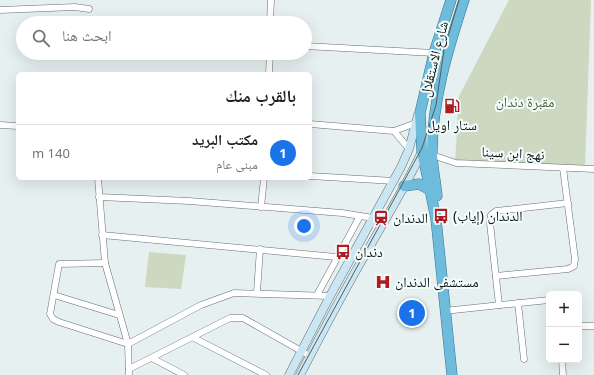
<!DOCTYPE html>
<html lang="ar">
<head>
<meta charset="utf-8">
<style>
  :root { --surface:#fff; --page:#f2f2f2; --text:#202124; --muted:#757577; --line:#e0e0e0; --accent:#1a73e8 }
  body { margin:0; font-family:"Noto Sans","Noto Naskh Arabic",sans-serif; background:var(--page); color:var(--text); direction:rtl }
  .controls { position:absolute; right:12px; bottom:12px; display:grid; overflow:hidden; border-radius:6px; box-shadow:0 4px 16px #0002 }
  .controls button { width:36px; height:36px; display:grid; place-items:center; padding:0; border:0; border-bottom:1px solid var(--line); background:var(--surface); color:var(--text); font:20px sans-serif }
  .you { position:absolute; left:304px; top:226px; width:14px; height:14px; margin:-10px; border:3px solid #fff; border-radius:50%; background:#1a73e8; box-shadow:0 0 0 6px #1a73e833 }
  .badge { display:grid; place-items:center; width:26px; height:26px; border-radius:50%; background:var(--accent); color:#fff; font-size:13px; font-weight:700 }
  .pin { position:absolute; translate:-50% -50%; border:2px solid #fff; box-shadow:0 1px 4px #0006 }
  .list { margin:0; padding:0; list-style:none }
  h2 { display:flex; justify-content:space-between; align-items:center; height:52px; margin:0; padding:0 16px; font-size:17px }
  h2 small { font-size:13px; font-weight:400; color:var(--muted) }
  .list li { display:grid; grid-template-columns:26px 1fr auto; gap:12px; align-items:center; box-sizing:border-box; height:56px; padding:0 16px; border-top:1px solid var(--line) }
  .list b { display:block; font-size:15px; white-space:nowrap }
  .list p { margin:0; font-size:13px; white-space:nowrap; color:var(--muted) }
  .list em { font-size:13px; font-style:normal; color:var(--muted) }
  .icon { flex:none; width:22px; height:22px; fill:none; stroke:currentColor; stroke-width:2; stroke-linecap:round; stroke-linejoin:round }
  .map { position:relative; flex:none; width:594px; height:375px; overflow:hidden; direction:ltr }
  .search { position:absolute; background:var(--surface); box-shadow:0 4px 16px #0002; left:16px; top:16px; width:296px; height:44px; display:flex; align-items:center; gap:10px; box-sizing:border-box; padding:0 14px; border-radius:22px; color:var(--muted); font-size:15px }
  .panel { position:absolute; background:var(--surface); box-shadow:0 4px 16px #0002; left:16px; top:72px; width:296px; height:108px; border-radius:6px; direction:rtl }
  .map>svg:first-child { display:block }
</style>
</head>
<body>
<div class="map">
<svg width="594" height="375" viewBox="0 0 594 375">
  <rect width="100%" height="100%" fill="#e6f0f0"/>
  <g fill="#ccd8bf">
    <polygon points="509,0 591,0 585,166 455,163 459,96"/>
    <polygon points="149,252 186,255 181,289 145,287"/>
  </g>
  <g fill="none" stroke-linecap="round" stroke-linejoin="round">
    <defs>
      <g id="minor">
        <polyline points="0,10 75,7 89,9"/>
        <polyline points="270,23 271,0"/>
        <polyline points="305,46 434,53"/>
        <polyline points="269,74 270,53"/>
        <polyline points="310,124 394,131 416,123"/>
        <polyline points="0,125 18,126"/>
        <polyline points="394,131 409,149"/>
        <polyline points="432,155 456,163 594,169"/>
        <polyline points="310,176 394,181"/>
        <polyline points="98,178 105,263 128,344 129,375"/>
        <polyline points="99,197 189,201 342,213 373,218"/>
        <polyline points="261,207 264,178"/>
        <polyline points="102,235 336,257"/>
        <polyline points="105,263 59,264 50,314 53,319 59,322 128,344 201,305 234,293 330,296"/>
        <polyline points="496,276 568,269 574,266 575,259 563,168"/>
        <polyline points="257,292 260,249"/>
        <polyline points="54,295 119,315"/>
        <polyline points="317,295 360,216"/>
        <polyline points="518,303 524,359"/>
        <polyline points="499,305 490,223 491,215 496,211 568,203"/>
        <polyline points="444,311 549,300"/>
        <polyline points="579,326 594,326"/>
        <polyline points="194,338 266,375"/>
        <polyline points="152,358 184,375"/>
        <polyline points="562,360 563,375"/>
        <polyline points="129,369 230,318 243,318 310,356"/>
      </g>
      <g id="secondary">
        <polyline points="289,375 330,296 401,167 409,149 418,115"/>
        <path d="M300,375C321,335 342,294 365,255C388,214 414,173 432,129"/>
      </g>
      <g id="trunk">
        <polyline points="451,0 434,53 420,113 422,151 436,219 452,375"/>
        <polyline points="404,186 419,184 430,190"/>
        <path d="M437,196C436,182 432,167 432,153C432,101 448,49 464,0"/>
      </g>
    </defs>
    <use href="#minor" stroke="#666f6e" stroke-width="7"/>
    <use href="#secondary" stroke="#666f6e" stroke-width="9"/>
    <use href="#trunk" stroke="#35758f" stroke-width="11"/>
    <use href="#minor" stroke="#fff" stroke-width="6"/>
    <use href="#secondary" stroke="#c9e6f2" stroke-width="8"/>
    <use href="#trunk" stroke="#6ebbdb" stroke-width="10"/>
    <polyline stroke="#565c5c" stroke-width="1" points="298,375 422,148 436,105 444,50 459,0"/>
  </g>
  <defs>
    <symbol id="fuel-bare" viewBox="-9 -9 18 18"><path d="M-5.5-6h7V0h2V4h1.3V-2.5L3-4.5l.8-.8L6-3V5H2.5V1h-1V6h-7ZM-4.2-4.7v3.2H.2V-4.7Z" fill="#ae1b21" stroke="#f4fdfd" stroke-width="2.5" paint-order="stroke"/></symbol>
    <symbol id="bus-bare" viewBox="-9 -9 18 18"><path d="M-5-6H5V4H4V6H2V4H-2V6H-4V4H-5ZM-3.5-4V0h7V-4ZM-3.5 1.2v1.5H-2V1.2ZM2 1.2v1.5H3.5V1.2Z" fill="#ae1b21" stroke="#f4fdfd" stroke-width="2.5" paint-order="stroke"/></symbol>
    <symbol id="station-bare" viewBox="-9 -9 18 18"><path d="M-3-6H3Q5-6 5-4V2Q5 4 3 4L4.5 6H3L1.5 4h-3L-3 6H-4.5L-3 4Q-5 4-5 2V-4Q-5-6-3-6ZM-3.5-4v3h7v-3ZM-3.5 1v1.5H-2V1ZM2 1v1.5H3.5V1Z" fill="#ae1b21" stroke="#f4fdfd" stroke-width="2.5" paint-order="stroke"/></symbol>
    <symbol id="hospital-bare" viewBox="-9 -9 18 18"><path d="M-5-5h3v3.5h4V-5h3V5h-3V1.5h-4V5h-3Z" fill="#ae1b21" stroke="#f4fdfd" stroke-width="2.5" paint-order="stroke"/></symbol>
  </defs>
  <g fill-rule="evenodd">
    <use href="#fuel-bare" x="441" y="95" width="22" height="22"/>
    <use href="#bus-bare" x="430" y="205" width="22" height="22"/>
    <use href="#station-bare" x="370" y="207" width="22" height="22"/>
    <use href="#bus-bare" x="332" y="241" width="22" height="22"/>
    <use href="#hospital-bare" x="372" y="271" width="22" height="22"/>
  </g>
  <g text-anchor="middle" stroke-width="4" stroke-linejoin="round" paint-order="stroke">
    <g font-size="14" fill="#0f1212" stroke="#f4fdfd">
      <text transform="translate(434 59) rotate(-76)" y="5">شارع الاستقلال</text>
      <text transform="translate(513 153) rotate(3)" y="5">نهج ابن سينا</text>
    </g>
    <g font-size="14" fill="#4c5f2f" stroke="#f4fdfd">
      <text x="525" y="107">مقبرة دندان</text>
    </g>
    <g font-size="14" fill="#0f1212" stroke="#f4fdfd" text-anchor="start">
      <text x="452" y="130" text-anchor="middle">ستار اويل</text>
      <text x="453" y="221">الدندان (إياب)</text>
      <text x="393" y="223">الدندان</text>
      <text x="355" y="257">دندان</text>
      <text x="395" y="287">مستشفى الدندان</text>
    </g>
  </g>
</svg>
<div class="controls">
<button>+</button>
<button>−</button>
</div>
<div class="you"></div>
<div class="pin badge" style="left:412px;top:313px">1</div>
<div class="search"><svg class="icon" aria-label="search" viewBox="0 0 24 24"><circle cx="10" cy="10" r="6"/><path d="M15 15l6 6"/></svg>ابحث هنا</div>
<section class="panel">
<h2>بالقرب منك<small></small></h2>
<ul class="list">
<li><span class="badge">1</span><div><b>مكتب البريد</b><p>مبنى عام</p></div><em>140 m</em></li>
</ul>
</section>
</div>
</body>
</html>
